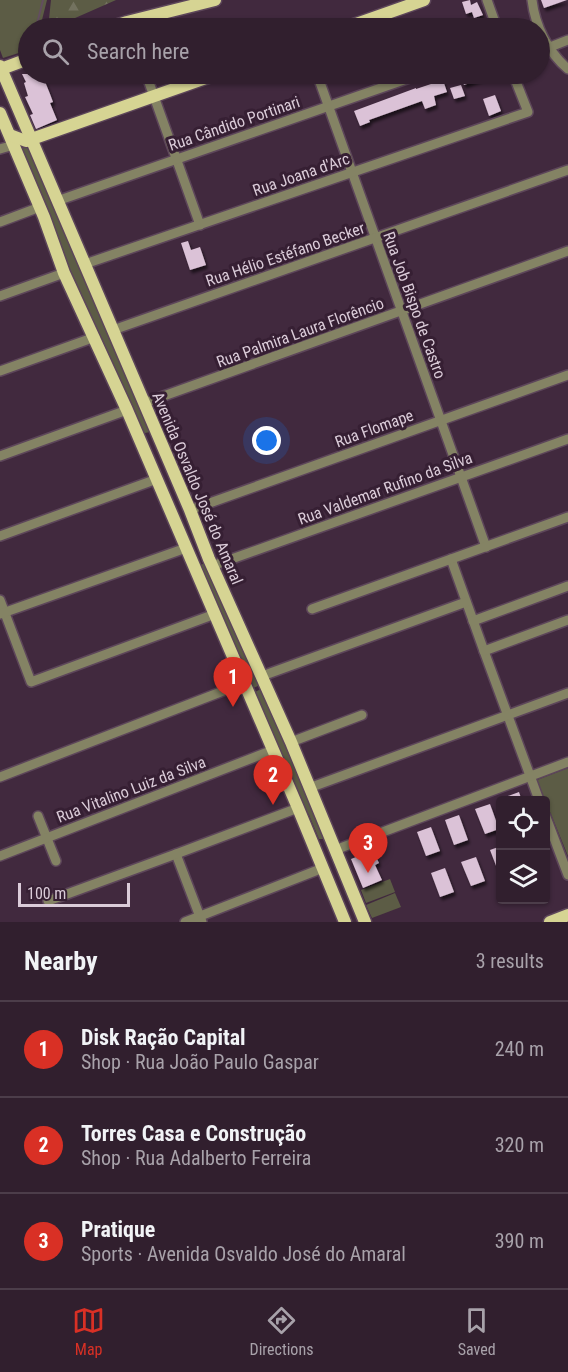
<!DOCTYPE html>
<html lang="en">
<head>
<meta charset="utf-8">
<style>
  :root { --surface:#311f2e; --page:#3d2c3a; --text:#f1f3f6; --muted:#a8a2aa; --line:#4c3d4a; --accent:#d93025 }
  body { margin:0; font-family:"Roboto Condensed",sans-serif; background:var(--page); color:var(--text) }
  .controls { position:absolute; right:18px; bottom:18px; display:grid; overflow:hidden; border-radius:6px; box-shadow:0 2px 4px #0004 }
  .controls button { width:54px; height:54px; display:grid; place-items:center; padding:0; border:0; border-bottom:2px solid var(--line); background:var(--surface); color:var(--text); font:30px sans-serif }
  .scale { position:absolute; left:18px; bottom:15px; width:112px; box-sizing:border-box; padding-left:6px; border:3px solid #dbccd9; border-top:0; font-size:16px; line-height:21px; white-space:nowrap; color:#dbccd9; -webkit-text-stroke:4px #361f33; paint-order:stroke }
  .you { position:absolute; left:267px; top:441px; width:21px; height:21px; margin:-15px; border:4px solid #fff; border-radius:50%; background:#1a73e8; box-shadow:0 0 0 9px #1a73e833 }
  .badge { display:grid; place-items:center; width:39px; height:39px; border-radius:50%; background:var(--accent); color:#fff; font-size:20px; font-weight:700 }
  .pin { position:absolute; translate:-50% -50px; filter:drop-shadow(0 2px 3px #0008) }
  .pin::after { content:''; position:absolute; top:32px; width:21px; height:18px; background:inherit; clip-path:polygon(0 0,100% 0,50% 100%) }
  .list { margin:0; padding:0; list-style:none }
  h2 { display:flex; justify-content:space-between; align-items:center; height:78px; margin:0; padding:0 24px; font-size:26px }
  h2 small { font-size:20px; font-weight:400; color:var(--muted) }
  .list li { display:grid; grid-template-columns:39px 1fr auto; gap:18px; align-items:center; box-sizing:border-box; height:96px; padding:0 24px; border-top:2px solid var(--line) }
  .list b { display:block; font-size:22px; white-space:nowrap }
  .list p { margin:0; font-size:20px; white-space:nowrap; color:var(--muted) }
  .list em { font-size:20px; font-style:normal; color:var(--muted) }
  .icon { flex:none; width:33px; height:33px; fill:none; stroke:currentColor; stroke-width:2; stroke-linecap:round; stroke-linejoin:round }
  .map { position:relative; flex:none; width:568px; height:922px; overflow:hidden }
  .search { position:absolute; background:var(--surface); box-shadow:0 2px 4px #0004; left:18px; right:18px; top:18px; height:66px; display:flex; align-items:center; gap:15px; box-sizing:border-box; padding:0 21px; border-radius:33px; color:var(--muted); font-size:22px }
  .sheet { height:366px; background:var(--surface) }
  nav { display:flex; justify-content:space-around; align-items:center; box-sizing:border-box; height:84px; border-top:2px solid var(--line); background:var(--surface); font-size:16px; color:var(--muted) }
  nav a { display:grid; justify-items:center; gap:3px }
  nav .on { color:var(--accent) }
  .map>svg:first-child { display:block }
</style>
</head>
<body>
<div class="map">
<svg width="568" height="922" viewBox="0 0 568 922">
  <defs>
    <pattern id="forest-firs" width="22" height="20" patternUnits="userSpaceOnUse" patternTransform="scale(1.5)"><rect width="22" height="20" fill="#5c5c45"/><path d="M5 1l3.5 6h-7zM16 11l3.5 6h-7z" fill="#73725f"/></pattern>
    <filter id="shadow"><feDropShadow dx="2" dy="3.5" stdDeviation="1.5" flood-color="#0009"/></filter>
  </defs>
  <rect width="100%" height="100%" fill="#41293e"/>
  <g fill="#5c5c45">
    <polygon points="0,0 47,0 40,28 28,28 28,50 3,58 0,50"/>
    <polygon points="13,139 27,144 150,432 140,434"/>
    <polygon points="206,563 260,685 251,689 197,566"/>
    <polygon points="261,689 324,836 323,839 319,839 309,815 294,791 253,693"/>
    <polygon points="568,768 568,856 537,780"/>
    <polygon points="390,879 395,892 366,903 361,890"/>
    <polygon points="395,893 401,907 372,918 366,905"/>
  </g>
  <polygon fill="url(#forest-firs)" points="51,0 116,0 66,22 49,19"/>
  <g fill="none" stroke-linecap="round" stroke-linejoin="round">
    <polyline stroke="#634e60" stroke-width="2" points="36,28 43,0"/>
  </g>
  <g fill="#dbc2d7" filter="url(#shadow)">
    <polygon points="470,0 471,5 477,2 483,15 474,18 472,12 466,14 462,2"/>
    <polygon points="541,0 567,0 544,8"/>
    <polygon points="22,74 42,74 50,94 53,102 50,103 57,120 36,129 30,115 33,114 25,97 28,96 24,83 26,82"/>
    <polygon points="460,74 490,74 490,75 464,85"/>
    <polygon points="443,80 447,92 434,96 436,105 425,109 422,101 369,120 370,122 360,126 354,111 416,88 416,89"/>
    <polygon points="461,85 465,96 454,99 450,88"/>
    <polygon points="495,95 501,111 489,116 483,99"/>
    <polygon points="188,241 191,250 200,247 206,265 190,270 181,243"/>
    <polygon points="519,792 522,801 497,801 497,800"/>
    <polygon points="490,804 499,829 485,834 475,809"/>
    <polygon points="459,815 468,840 454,845 445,820"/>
    <polygon points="431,827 440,851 426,856 417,832"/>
    <polygon points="501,846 501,876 500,876 490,850"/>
    <polygon points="373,850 379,863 375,865 382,880 363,888 351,859"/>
    <polygon points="476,857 485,881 471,886 461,862"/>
    <polygon points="445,868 454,892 440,897 431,873"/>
  </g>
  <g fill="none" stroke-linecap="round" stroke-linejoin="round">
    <defs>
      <g id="minor">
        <polyline points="487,0 497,28"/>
        <path d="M532,0C535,26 548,52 568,69"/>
        <polyline points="540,51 568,40"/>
        <polyline points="146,74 200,225"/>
        <polyline points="317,74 486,547"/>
        <polyline points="0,149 14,145"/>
        <polyline points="57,201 421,74"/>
        <polyline points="0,222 40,207"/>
        <polyline points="85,264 528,112 513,74"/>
        <polyline points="0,296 64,273"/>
        <polyline points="113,330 568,170"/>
        <polyline points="0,371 95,337"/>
        <polyline points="144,403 568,251"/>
        <polyline points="0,456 127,410"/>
        <polyline points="190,510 568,375"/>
        <polyline points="0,536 157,479"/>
        <polyline points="451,559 484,651 539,800"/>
        <polyline points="212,566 568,439"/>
        <polyline points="0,600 31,682 215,614"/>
        <polyline points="312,609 568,517"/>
        <polyline points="0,614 186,548"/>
        <polyline points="473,621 568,586"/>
        <polyline points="484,651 568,620"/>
        <polyline points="262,676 466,602"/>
        <polyline points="291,742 362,715"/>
        <polyline points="0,777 244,683"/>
        <polyline points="309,788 568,693"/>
        <polyline points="38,816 56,861"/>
        <polyline points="546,817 568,875"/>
        <polyline points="335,850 568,762"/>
        <polyline points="176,854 202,922"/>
        <polyline points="0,856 273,750"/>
        <polyline points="48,901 176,854 298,808"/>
        <polyline points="185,922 323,868"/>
      </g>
      <g id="major">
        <polyline points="109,28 127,22 215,0"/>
        <polyline points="345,28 424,0"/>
        <polyline points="0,66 190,510 209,559 291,742 365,922"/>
        <polyline points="1,69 28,59"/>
        <polyline points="0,113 44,217 64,273 127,410 298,808 345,922"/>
        <polyline points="10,135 26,141 217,74"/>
        <polyline points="550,922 568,915"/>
      </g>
    </defs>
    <use href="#minor" stroke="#5d465a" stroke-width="12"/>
    <use href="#major" stroke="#5d465a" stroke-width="15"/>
    <use href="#minor" stroke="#848364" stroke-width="9"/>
    <use href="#major" stroke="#d6d493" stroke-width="12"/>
  </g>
  <g text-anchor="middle" stroke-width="6" stroke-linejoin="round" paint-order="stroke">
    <g font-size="16" fill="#dbccd9" stroke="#361f33">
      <text transform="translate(234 123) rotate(-19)" y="6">Rua Cândido Portinari</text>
      <text transform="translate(301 174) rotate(-19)" y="6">Rua Joana d'Arc</text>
      <text transform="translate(285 254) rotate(-19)" y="6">Rua Hélio Estéfano Becker</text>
      <text transform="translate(415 305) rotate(70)" y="6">Rua Job Bispo de Castro</text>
      <text transform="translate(300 332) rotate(-20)" y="6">Rua Palmira Laura Florêncio</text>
      <text transform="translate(374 428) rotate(-20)" y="6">Rua Flomape</text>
      <text transform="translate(198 488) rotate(67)" y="6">Avenida Osvaldo José do Amaral</text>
      <text transform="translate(385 488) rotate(-20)" y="6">Rua Valdemar Rufino da Silva</text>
      <text transform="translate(131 789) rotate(-21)" y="6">Rua Vitalino Luiz da Silva</text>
    </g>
  </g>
</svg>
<div class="controls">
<button><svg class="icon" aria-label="locate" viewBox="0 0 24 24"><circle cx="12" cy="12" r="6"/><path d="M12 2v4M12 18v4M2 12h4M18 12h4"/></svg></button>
<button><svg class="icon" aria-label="layers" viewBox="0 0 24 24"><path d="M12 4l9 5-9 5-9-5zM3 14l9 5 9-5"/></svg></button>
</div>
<div class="scale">100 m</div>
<div class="you"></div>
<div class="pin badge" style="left:233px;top:707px">1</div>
<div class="pin badge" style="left:273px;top:805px">2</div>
<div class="pin badge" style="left:368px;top:873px">3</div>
<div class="search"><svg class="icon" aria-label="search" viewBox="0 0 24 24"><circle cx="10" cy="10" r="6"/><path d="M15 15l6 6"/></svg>Search here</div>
</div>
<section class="sheet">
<h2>Nearby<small>3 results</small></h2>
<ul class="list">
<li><span class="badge">1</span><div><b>Disk Ração Capital</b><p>Shop · Rua João Paulo Gaspar</p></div><em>240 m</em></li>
<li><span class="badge">2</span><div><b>Torres Casa e Construção</b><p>Shop · Rua Adalberto Ferreira</p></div><em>320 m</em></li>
<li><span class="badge">3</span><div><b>Pratique</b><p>Sports · Avenida Osvaldo José do Amaral</p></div><em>390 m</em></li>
</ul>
</section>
<nav>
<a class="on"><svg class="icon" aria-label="map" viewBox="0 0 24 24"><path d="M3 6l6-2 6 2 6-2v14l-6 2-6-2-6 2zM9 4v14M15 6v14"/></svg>Map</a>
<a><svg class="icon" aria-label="directions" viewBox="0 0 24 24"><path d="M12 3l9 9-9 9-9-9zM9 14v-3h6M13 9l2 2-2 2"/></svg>Directions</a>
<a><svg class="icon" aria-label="saved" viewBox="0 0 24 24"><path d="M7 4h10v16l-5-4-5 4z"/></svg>Saved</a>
</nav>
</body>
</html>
